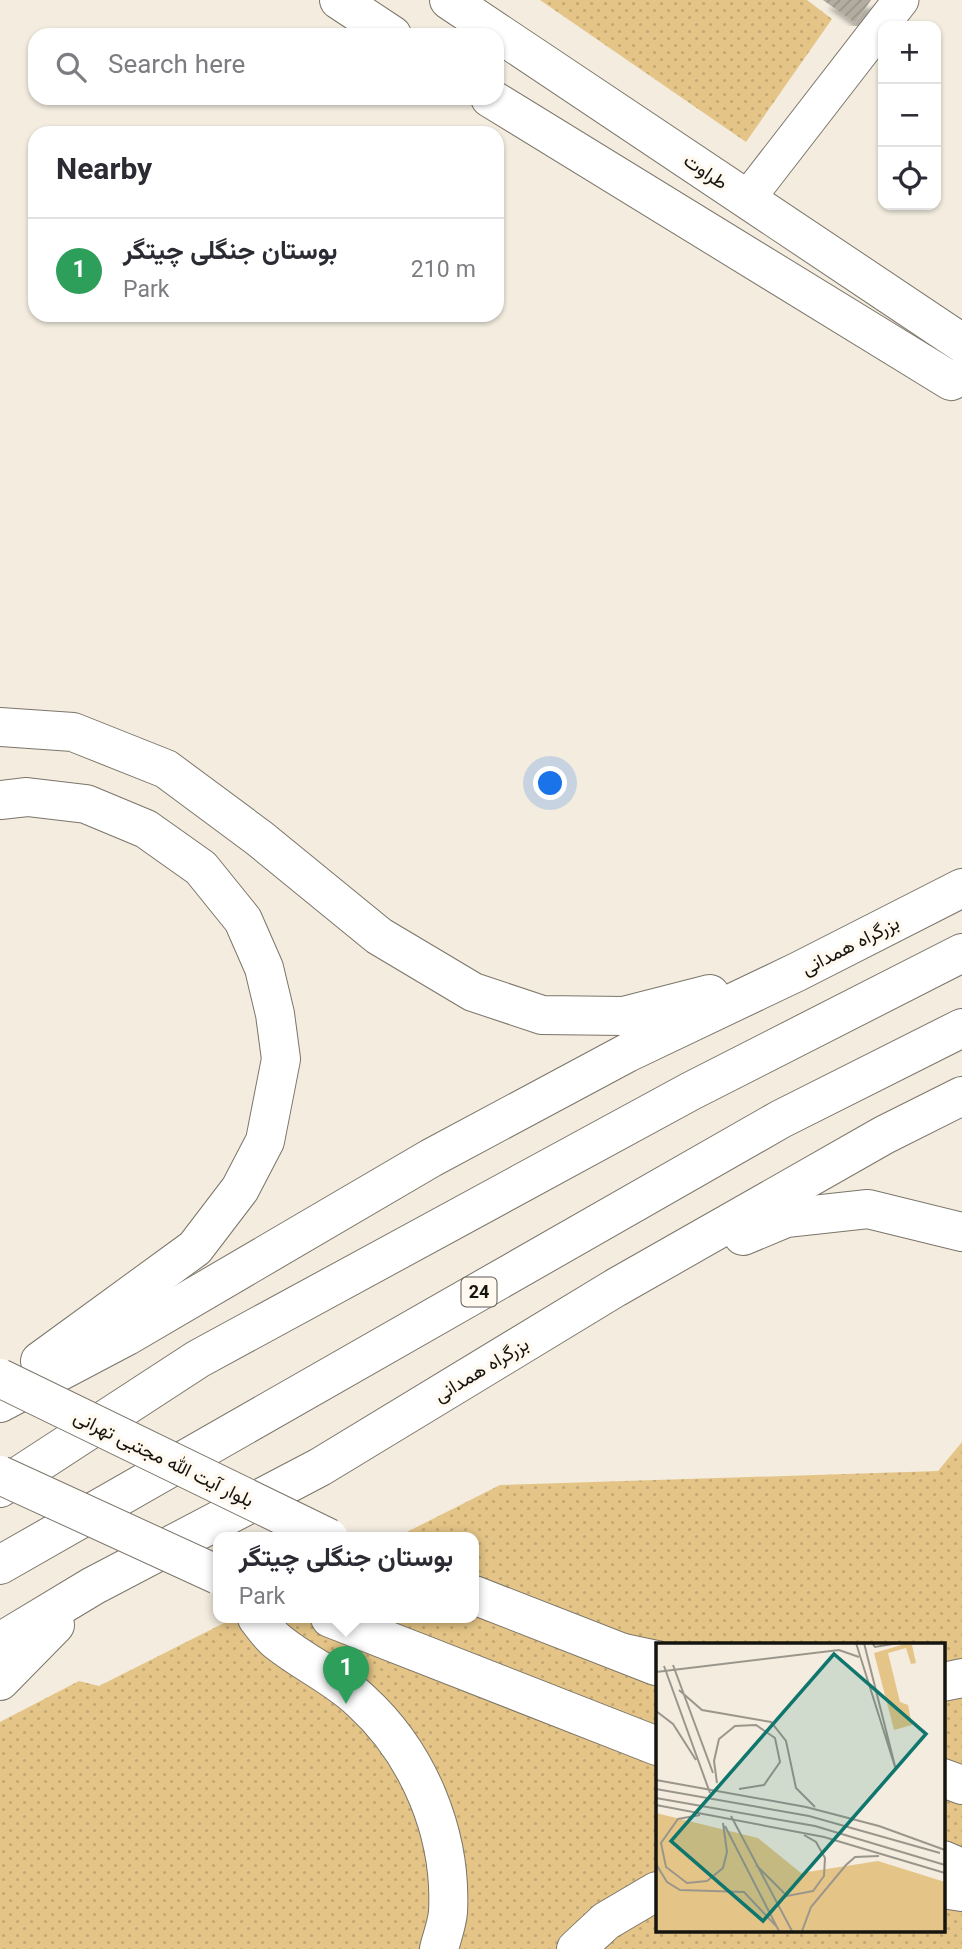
<!DOCTYPE html>
<html lang="en">
<head>
<meta charset="utf-8">
<style>
  :root { --surface:#fff; --page:#f7f7f7; --text:#2b2b33; --muted:#7c7c81; --line:#e1e1e2; --accent:#0f766e }
  body { margin:0; font-family:Georgia,Vazirmatn,serif; background:var(--page); color:var(--text) }
  .controls { position:absolute; right:21px; top:21px; display:grid; overflow:hidden; border-radius:14px; box-shadow:0 2px 5px #0004 }
  .controls button { width:63px; height:63px; display:grid; place-items:center; padding:0; border:0; border-bottom:2px solid var(--line); background:var(--surface); color:var(--text); font:35px sans-serif }
  .you { position:absolute; left:551px; top:784px; width:24px; height:24px; margin:-18px; border:5px solid #fff; border-radius:50%; background:#1a73e8; box-shadow:0 0 0 10px #1a73e833 }
  .badge { display:grid; place-items:center; width:46px; height:46px; border-radius:50%; background:var(--accent); color:#fff; font-size:23px; font-weight:700 }
  .pin { position:absolute; translate:-50% -58px; filter:drop-shadow(0 2px 4px #0008) }
  .pin::after { content:''; position:absolute; top:37px; width:24px; height:21px; background:inherit; clip-path:polygon(0 0,100% 0,50% 100%) }
  .popup { position:absolute; left:213px; top:1532px; width:266px; height:91px; box-sizing:border-box; display:grid; place-content:center; border-radius:14px; background:var(--surface); filter:drop-shadow(0 2px 5px #0005); font-size:23px; white-space:nowrap; color:var(--muted) }
  .popup b { font-size:26px; color:var(--text) }
  .popup::after { content:''; position:absolute; left:50%; top:100%; margin-left:-14px; border:14px solid transparent; border-top-color:var(--surface) }
  .list { margin:0; padding:0; list-style:none }
  h2 { display:flex; justify-content:space-between; align-items:center; height:91px; margin:0; padding:0 28px; font-size:30px }
  h2 small { font-size:23px; font-weight:400; color:var(--muted) }
  .list li { display:grid; grid-template-columns:46px 1fr auto; gap:21px; align-items:center; box-sizing:border-box; height:105px; padding:0 28px; border-top:2px solid var(--line) }
  .list b { display:block; font-size:26px; white-space:nowrap }
  .list p { margin:0; font-size:23px; white-space:nowrap; color:var(--muted) }
  .list em { font-size:23px; font-style:normal; color:var(--muted) }
  .icon { flex:none; width:38px; height:38px; fill:none; stroke:currentColor; stroke-width:2; stroke-linecap:round; stroke-linejoin:round }
  .map { position:relative; flex:none; width:962px; height:1949px; overflow:hidden }
  .search { position:absolute; background:var(--surface); box-shadow:0 2px 5px #0004; left:28px; top:28px; width:476px; height:77px; display:flex; align-items:center; gap:18px; box-sizing:border-box; padding:0 24px; border-radius:21px; color:var(--muted); font-size:26px }
  .panel { position:absolute; background:var(--surface); box-shadow:0 2px 5px #0004; left:28px; top:126px; width:476px; height:196px; border-radius:21px }
  .map>svg:first-child { display:block }
</style>
</head>
<body>
<div class="map">
<svg width="962" height="1949" viewBox="0 0 962 1949">
  <defs>
    <pattern id="park-dots" width="8" height="8" patternUnits="userSpaceOnUse" patternTransform="scale(1.75)"><rect width="8" height="8" fill="#e5c587"/><path d="M2 2h.1M6 6h.1" fill="none" stroke="#c4a873" stroke-width="1.8" stroke-linecap="round"/></pattern>
    <pattern id="building-hatch" width="6" height="6" patternUnits="userSpaceOnUse" patternTransform="scale(1.75)"><rect width="6" height="6" fill="#b3aca0"/><path d="M-1 1l2-2M0 6l6-6M5 7l2-2" fill="none" stroke="#999389"/></pattern>
    <filter id="shadow"><feDropShadow dx="4.5" dy="8" stdDeviation="2" flood-color="#0004"/></filter>
  </defs>
  <rect width="100%" height="100%" fill="#f3ecdf"/>
  <g fill="url(#park-dots)" fill-rule="evenodd">
    <polygon points="540,0 807,0 832,19 746,142"/>
    <path d="M962,1442V1949H0V1722L79,1681L99,1686L234,1618H474V1538H395L500,1485L938,1471ZM657,1644H943V1930H657Z"/>
  </g>
  <polygon fill="url(#building-hatch)" filter="url(#shadow)" points="823,0 871,0 855,23"/>
  <g fill="none" stroke-linecap="round" stroke-linejoin="round">
    <defs>
      <polyline id="minor" points="747,199 901,0"/>
      <g id="secondary">
        <polyline points="339,0 392,35"/>
        <polyline points="449,0 962,343"/>
        <polyline points="490,98 951,381 962,376"/>
        <polyline points="474,1595 656,1666"/>
        <polyline points="330,1618 657,1746"/>
        <polyline points="943,1778 962,1785"/>
        <polyline points="943,1860 962,1868"/>
      </g>
      <g id="trunk">
        <polyline points="0,727 73,732 166,769 259,838 379,936 473,992 542,1015 624,1016 710,994"/>
        <polyline points="0,800 27,797 86,804 146,829 201,868 243,920 264,968 275,1014 281,1059 265,1141 240,1189 195,1248 40,1361"/>
        <polyline points="743,1236 786,1218 868,1209 962,1232"/>
        <polyline points="0,1403 127,1336 431,1158 627,1053 797,972 962,888"/>
        <polyline points="0,1488 198,1359 691,1091 962,953"/>
        <polyline points="0,1565 781,1119 962,1028"/>
        <path d="M257,1618C263,1626 270,1636 278,1642C304,1663 336,1677 361,1701C419,1754 452,1834 448,1912C447,1924 442,1937 439,1949"/>
        <polyline points="0,1642 93,1586 320,1467 615,1288 884,1135 962,1096"/>
        <polyline points="624,1653 657,1660"/>
        <polyline points="0,1681 55,1625"/>
        <polyline points="943,1682 962,1678"/>
        <polyline points="943,1889 962,1892"/>
        <polyline points="576,1949 606,1921 657,1891"/>
      </g>
    </defs>
    <use href="#minor" stroke="#7b7569" stroke-width="37"/>
    <use href="#secondary" stroke="#7b7569" stroke-width="40"/>
    <use href="#trunk" stroke="#7b7569" stroke-width="40"/>
    <use href="#minor" stroke="#fff" stroke-width="35"/>
    <use href="#secondary" stroke="#fff" stroke-width="38"/>
    <use href="#trunk" stroke="#fff" stroke-width="38"/>
    <defs>
      <g id="secondary-bridge">
        <polyline points="0,1378 329,1538"/>
        <polyline points="0,1475 218,1575"/>
      </g>
    </defs>
    <use href="#secondary-bridge" stroke="#7b7569" stroke-width="40" stroke-linecap="butt"/>
    <use href="#secondary-bridge" stroke="#fff" stroke-width="38"/>
  </g>
  <g text-anchor="middle" stroke-width="7" stroke-linejoin="round" paint-order="stroke">
    <rect fill="#fff9ef" stroke="#5c5952" stroke-width="2" x="461.5" y="1277.5" width="35" height="29" rx="5"/>
    <g font-size="18" font-weight="bold" fill="#16140f">
      <text x="479" y="1298">24</text>
    </g>
    <g font-size="19" fill="#16140f" stroke="#fff9ef">
      <text transform="translate(706 171) rotate(34)" y="7">طراوت</text>
      <text transform="translate(850 945) rotate(-27)" y="7">بزرگراه همدانی</text>
      <text transform="translate(481 1369) rotate(-31)" y="7">بزرگراه همدانی</text>
      <text transform="translate(164 1458) rotate(26)" y="7">بلوار آیت الله مجتبی تهرانی</text>
    </g>
  </g>
  <g transform="translate(656 1643)">
    <rect width="289" height="289" fill="#f3ecdf"/>
    <path d="M249,1L256,2L260,20L255,21L250,5L232,10L244,59L252,62L256,82L238,87L218,10ZM0,170L102,195L145,230L222,218L289,239V288H0Z" fill="#e5c587"/>
    <path fill="none" stroke="#9b968c" stroke-width="2" d="M200,0L240,127M208,0L240,127M216,0L219,4L242,0M17,22L57,130M8,23L54,150M0,29L183,7L203,14M23,47L46,67L115,79L130,98L140,145L159,164M0,68L17,81L40,117M0,137L150,164L223,183L289,207M61,140L58,118L63,96L79,83L100,82L119,95L124,119L108,142L83,146M0,146L153,173L284,210M0,155L159,183L289,222M0,162L168,194L289,230M44,172L22,176L5,200L10,224L31,240L51,238L67,225L71,209L67,180M75,173L136,288M69,183L123,288M0,221L11,239L24,247L88,249L121,284M100,222L131,253L157,248L168,233L169,215L160,199L148,192M146,288L155,264L190,222L199,214L223,213"/>
    <path fill="#0f766e" fill-opacity="0.15" stroke="#0f766e" stroke-width="3.5" d="M178,11L270,91L107,278L15,198Z"/>
    <rect width="289" height="289" fill="none" stroke="#16140f" stroke-width="3.5"/>
  </g>
</svg>
<div class="controls">
<button>+</button>
<button>−</button>
<button><svg class="icon" aria-label="locate" viewBox="0 0 24 24"><circle cx="12" cy="12" r="6"/><path d="M12 2v4M12 18v4M2 12h4M18 12h4"/></svg></button>
</div>
<div class="you"></div>
<div class="pin badge" style="left:346px;top:1704px;background:#2e9e5b">1</div>
<div class="popup"><b>بوستان جنگلی چیتگر</b>Park</div>
<div class="search"><svg class="icon" aria-label="search" viewBox="0 0 24 24"><circle cx="10" cy="10" r="6"/><path d="M15 15l6 6"/></svg>Search here</div>
<section class="panel">
<h2>Nearby<small></small></h2>
<ul class="list">
<li><span class="badge" style="background:#2e9e5b">1</span><div><b>بوستان جنگلی چیتگر</b><p>Park</p></div><em>210 m</em></li>
</ul>
</section>
</div>
</body>
</html>
